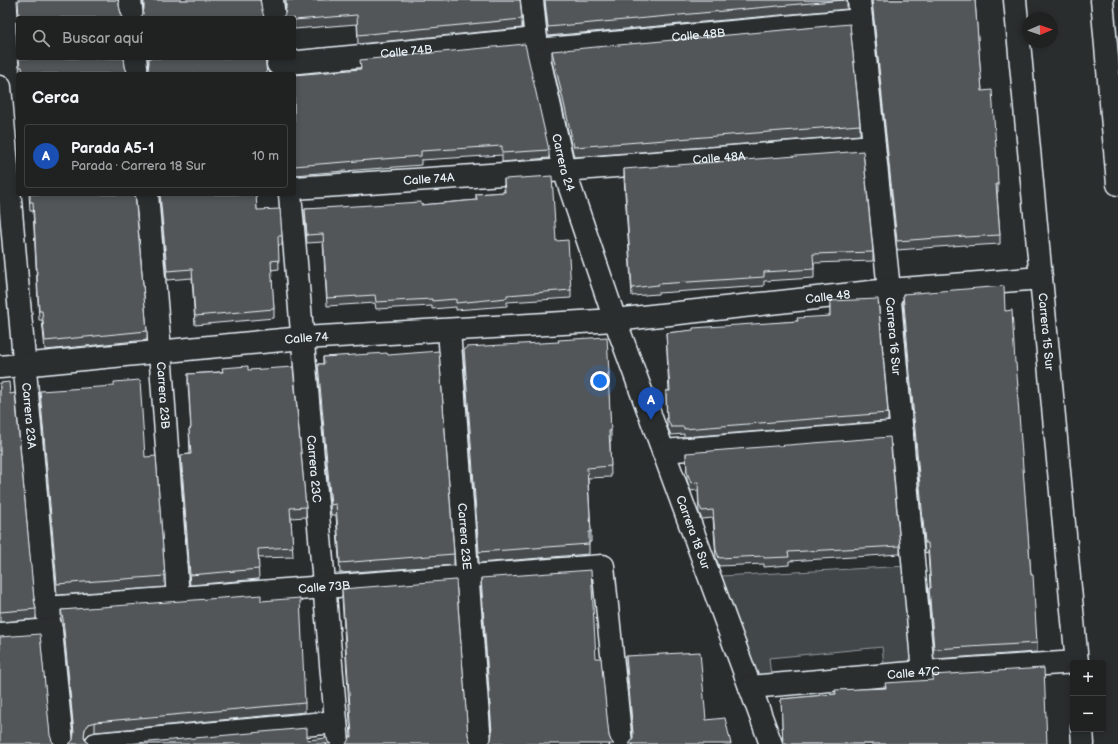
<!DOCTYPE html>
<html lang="es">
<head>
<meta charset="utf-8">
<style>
  :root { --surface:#202222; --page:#282a2a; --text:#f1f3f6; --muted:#a2a4a5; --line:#3d3f40; --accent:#ff9aa2 }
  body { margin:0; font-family:"Balsamiq Sans",sans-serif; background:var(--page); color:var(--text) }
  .controls { position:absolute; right:12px; bottom:12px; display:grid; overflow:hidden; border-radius:4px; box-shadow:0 2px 6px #0003 }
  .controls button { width:36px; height:36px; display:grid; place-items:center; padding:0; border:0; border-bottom:1px solid var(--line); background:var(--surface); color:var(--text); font:20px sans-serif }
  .compass { position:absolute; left:1022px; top:12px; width:36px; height:36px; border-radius:50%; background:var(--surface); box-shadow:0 2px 6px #0003; rotate:88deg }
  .you { position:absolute; left:600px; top:381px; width:14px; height:14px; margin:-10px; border:3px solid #fff; border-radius:50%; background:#1a73e8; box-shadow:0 0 0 6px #1a73e833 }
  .badge { display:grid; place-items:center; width:26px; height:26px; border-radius:50%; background:var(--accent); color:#fff; font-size:13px; font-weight:700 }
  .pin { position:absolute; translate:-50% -33px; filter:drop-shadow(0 1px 2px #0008) }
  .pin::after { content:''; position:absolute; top:21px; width:14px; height:12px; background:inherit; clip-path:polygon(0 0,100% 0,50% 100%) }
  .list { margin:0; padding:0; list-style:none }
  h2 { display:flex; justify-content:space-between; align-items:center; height:52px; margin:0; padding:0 16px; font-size:17px }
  h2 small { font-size:13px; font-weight:400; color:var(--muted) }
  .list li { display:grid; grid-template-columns:26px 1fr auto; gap:12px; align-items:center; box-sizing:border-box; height:64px; margin:0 8px 8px; padding:0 8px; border:1px solid var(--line); border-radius:4px }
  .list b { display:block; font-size:15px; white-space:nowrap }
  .list p { margin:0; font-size:13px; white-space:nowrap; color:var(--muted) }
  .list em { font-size:13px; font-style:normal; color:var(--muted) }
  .icon { flex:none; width:22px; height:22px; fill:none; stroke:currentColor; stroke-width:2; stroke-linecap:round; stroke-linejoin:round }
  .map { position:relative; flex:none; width:1118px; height:744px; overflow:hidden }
  .search { position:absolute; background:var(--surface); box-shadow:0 2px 6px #0003; left:16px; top:16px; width:280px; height:44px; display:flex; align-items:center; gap:10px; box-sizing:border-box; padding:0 14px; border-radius:4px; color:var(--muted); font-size:15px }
  .panel { position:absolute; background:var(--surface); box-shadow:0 2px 6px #0003; left:16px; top:72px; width:280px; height:124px; border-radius:4px }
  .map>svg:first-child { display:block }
</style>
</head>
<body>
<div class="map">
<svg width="1118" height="744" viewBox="0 0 1118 744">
  <rect width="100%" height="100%" fill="#2a2d2e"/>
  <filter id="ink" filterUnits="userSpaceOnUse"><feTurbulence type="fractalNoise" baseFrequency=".025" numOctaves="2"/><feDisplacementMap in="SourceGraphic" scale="8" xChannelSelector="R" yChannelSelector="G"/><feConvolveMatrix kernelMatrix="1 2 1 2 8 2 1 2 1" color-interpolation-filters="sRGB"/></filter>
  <g filter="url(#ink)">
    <polygon fill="#424648" stroke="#959ca0" points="908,566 913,661 884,664 882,647 769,658 771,676 756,678 721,576"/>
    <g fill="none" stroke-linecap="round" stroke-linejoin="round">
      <defs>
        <g id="minor">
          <polyline points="130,0 132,18"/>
          <polyline points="272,0 274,18"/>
          <path id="s1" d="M532,0L537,50L564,170L615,320L771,744"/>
          <path id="s2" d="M859,0L889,290L923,672"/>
          <path id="s3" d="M1015,0L1077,663"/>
          <path id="s4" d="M537,50L861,20"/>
          <polyline points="135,58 137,74"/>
          <path id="s5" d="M278,64L536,39"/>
          <path id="s6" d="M0,87L46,608L51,630L62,744"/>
          <path id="s7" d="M294,188L564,170L874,146"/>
          <path id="s8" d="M147,194L160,351L178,598"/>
          <path id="s9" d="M290,194L338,744"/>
          <path id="s10" d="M449,330L480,744"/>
          <path id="s11" d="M0,367L303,338L615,320L889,290L1041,278"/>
          <polyline points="663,451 902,432"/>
          <path id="s12" d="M46,608L603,566L621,744"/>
          <polyline points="0,634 51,630"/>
          <path id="s13" d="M750,687L923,672L1077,662"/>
          <polyline points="1082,729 1083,744"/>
          <polyline points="96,744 336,722"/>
        </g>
        <polyline id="highway" points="1102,0 1118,184"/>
      </defs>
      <use href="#minor" stroke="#e8f1f8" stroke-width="25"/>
      <use href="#highway" stroke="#e8f1f8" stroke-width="25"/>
      <use href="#minor" stroke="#2a2d2e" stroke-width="22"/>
      <use href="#highway" stroke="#2a2d2e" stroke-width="22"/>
    </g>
    <g fill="#474b4d" stroke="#e8f1f8">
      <polygon points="17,0 118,0 120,10 122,16 124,18 18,18"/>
      <polygon points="143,0 260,0 143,14 144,11"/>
      <polygon points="285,0 520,0 522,19 522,28 358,44 357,24 294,29 294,18 285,14 286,11"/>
      <polygon points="545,0 847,0 847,9 548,36"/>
      <polygon points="872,0 975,0 982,91 998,184 998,193 997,193 1000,235 1000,244 965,246 965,245 897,250"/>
      <polygon points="16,22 18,22 18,55 16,31"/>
      <polygon points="552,51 860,125 860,135 574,157 552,61"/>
      <polygon points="18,58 124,58 125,67 127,72 129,74 20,74"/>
      <polygon points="148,58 265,58 148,70 149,67"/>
      <polygon points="294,75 549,150 549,158 502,162 502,155 421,160 421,165 294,175"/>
      <polygon points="624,169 873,252 873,261 814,263 814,278 764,281 764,286 658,293 658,294 632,296 624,178"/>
      <polygon points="504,179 556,241 571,290 571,298 507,302 507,306 456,310 456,307 432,309 432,306 376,309 375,303 327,306 323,242 307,243 305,217 305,209 421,205 476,200 476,194 504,192"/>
      <polygon points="29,194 135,194 147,331 147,340 45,350 42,320 39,320 33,211 30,211"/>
      <polygon points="160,194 256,194 257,210 282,236 282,245 278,245 279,269 271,270 274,309 274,318 195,325 192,278 167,280"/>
      <polygon points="903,294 1005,311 1018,387 1018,397 1017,397 1031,575 1037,643 1037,652 934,659 929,597 929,588 930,588 928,552 925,553 903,303"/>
      <polygon points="830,301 888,413 888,421 684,437 684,434 671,435 667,426 666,399 666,391 669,391 666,333 797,321 830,316"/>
      <polygon points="464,349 609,373 609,383 608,383 611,431 611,441 610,441 611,477 588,478 591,532 591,542 589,542 589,554 479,563 464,360"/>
      <polygon points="388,355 454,554 454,565 340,573 336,515 331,515 318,375 318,364 323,364 323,357"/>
      <polygon points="248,370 306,507 306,517 291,518 293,557 258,558 259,579 190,585 181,465 181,455 190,454 189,429 191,429 188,384 188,374"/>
      <polygon points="0,383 10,394 34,599 36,609 36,619 0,622"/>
      <polygon points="40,391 145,457 165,576 165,587 57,595 40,401"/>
      <polygon points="686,453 900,546 900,554 789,561 789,565 764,567 764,564 719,566 716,558 713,518 702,519 699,513 698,490 691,491 687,480"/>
      <polygon points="481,578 596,658 609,736 611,741 491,740 492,736 481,588"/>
      <polygon points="342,589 468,735 470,741 351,737 342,598"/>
      <polygon points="261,601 305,703 305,712 95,732 89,734 85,738 86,741 73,740 74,737 63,629 61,619 61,610"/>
      <polygon points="626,656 706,720 633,739 633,737 626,666"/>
      <polygon points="933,675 1047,744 783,744 781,699 835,694 885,688 933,680"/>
    </g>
    <polygon fill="#3a3d3e" stroke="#e8f1f8" points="95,722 95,732 89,734 85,738 84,736 85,729 89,724"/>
    <g fill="#535759" stroke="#e8f1f8">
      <polygon points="18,0 118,0 120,10 122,16 124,18 19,18"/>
      <polygon points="144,0 260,0 262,10 264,17 266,18 140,18 143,14 144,8"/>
      <polygon points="286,0 520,0 522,19 358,35 357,15 294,20 294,18 282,18 285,14 286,8"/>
      <polygon points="545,0 844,0 548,27"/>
      <polygon points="872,0 975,0 982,91 992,90 997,162 998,184 996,184 1000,235 965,237 965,236 897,241"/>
      <polygon points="16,22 18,22 18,46"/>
      <polygon points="850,24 860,125 574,147 552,51"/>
      <polygon points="525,44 549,150 502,153 502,146 421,151 421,156 294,166 294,75 361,69 360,60"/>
      <polygon points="19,58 124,58 125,67 127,72 129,74 23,74 22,67 20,67"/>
      <polygon points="149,58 265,58 267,74 145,74 148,70 149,63"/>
      <polygon points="863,151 873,252 813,254 814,269 764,272 764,277 658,284 658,285 632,288 624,169"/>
      <polygon points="552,176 556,241 568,240 571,290 507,295 507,298 456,303 456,299 432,301 432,299 376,302 375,295 327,298 323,234 307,235 305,209 421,202 421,205 477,200 476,194 505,192 504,179"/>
      <polygon points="30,194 135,194 147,331 45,341 42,311 39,311 33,202 30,202"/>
      <polygon points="160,194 256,194 257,210 280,209 282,236 278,236 279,260 271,261 274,309 195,316 192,269 167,271"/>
      <polygon points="1004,286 1005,311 1012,310 1015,363 1016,363 1018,387 1017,387 1031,575 1033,575 1037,643 934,649 929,588 931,588 928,543 925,543 903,294"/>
      <polygon points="878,299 888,413 684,429 684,427 671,427 667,418 666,391 670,391 666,333 693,330 693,328 798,321 797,318 830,316 830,301"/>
      <polygon points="607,337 609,373 608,373 611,431 609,431 611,466 587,468 591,532 589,532 589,544 479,552 464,349 466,349 466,347 559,342 558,340"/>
      <polygon points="439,351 454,554 340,563 336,504 331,505 318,364 324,364 323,357 387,353 388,355"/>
      <polygon points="248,366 248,370 293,367 306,507 290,508 293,547 258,549 259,569 190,575 181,455 191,454 189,429 191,428 188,374 223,372 222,368"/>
      <polygon points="140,380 145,457 156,456 165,576 57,584 40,391 114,386 114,382"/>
      <polygon points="9,382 10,394 15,393 34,599 36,609 0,612 0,383"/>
      <polygon points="890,437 900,546 788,552 789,557 764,558 764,556 719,558 716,550 713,510 702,511 699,505 698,482 691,483 687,472 686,453"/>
      <polygon points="591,570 596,658 601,658 609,736 611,741 614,744 488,744 491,740 492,733 481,578"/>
      <polygon points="456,580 468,735 470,741 473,744 346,744 350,737 352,737 342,589"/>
      <polygon points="261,595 261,601 300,598 305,703 95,722 89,724 85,729 84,736 86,741 89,744 69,744 73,740 74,733 63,619 61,610"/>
      <polygon points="40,634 50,735 52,741 55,744 0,744 0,637"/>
      <polygon points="700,652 706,720 725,718 731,744 629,744 633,739 633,733 626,656"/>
      <polygon points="1044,668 1047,744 783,744 781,699 836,694 835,690 886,688 885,683 933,680 933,675"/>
      <polygon points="307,728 307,740 327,738 328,742 331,744 127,744"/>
    </g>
  </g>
  <g text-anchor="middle" stroke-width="3" stroke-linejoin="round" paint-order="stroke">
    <g font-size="12" fill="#e8f1f8" stroke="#2a2d2e">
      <text dy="4" stroke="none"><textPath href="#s4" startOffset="162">Calle 48B</textPath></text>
      <text dy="4" stroke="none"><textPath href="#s5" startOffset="129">Calle 74B</textPath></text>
      <text dy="4" stroke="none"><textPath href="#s7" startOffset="426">Calle 48A</textPath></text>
      <text dy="4" stroke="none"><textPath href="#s1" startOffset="166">Carrera 24</textPath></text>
      <text dy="4" stroke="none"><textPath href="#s7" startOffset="135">Calle 74A</textPath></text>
      <text dy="4" stroke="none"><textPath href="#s11" startOffset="831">Calle 48</textPath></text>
      <text dy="4" stroke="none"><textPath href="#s3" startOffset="333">Carrera 15 Sur</textPath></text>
      <text dy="4" stroke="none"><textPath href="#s2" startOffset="338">Carrera 16 Sur</textPath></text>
      <text dy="4" stroke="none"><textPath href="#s11" startOffset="308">Calle 74</textPath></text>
      <text dy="4" stroke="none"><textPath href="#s8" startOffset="202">Carrera 23B</textPath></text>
      <text dy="4" stroke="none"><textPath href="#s6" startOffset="330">Carrera 23A</textPath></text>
      <text dy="4" stroke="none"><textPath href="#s9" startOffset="276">Carrera 23C</textPath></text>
      <text dy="4" stroke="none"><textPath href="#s1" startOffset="558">Carrera 18 Sur</textPath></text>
      <text dy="4" stroke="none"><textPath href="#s10" startOffset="207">Carrera 23E</textPath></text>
      <text dy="4" stroke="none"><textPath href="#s12" startOffset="279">Calle 73B</textPath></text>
      <text dy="4" stroke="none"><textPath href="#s13" startOffset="164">Calle 47C</textPath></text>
    </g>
  </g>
</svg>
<div class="controls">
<button>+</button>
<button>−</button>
</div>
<svg class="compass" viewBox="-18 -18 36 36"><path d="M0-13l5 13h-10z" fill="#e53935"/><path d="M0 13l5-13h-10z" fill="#a2a4a5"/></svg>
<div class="you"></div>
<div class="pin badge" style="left:651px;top:420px;background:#1a4fb4">A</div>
<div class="search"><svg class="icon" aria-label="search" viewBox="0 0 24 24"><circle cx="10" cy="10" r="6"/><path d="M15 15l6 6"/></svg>Buscar aquí</div>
<section class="panel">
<h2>Cerca<small></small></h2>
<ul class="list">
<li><span class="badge" style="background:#1a4fb4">A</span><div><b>Parada A5-1</b><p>Parada · Carrera 18 Sur</p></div><em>10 m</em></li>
</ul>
</section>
</div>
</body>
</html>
